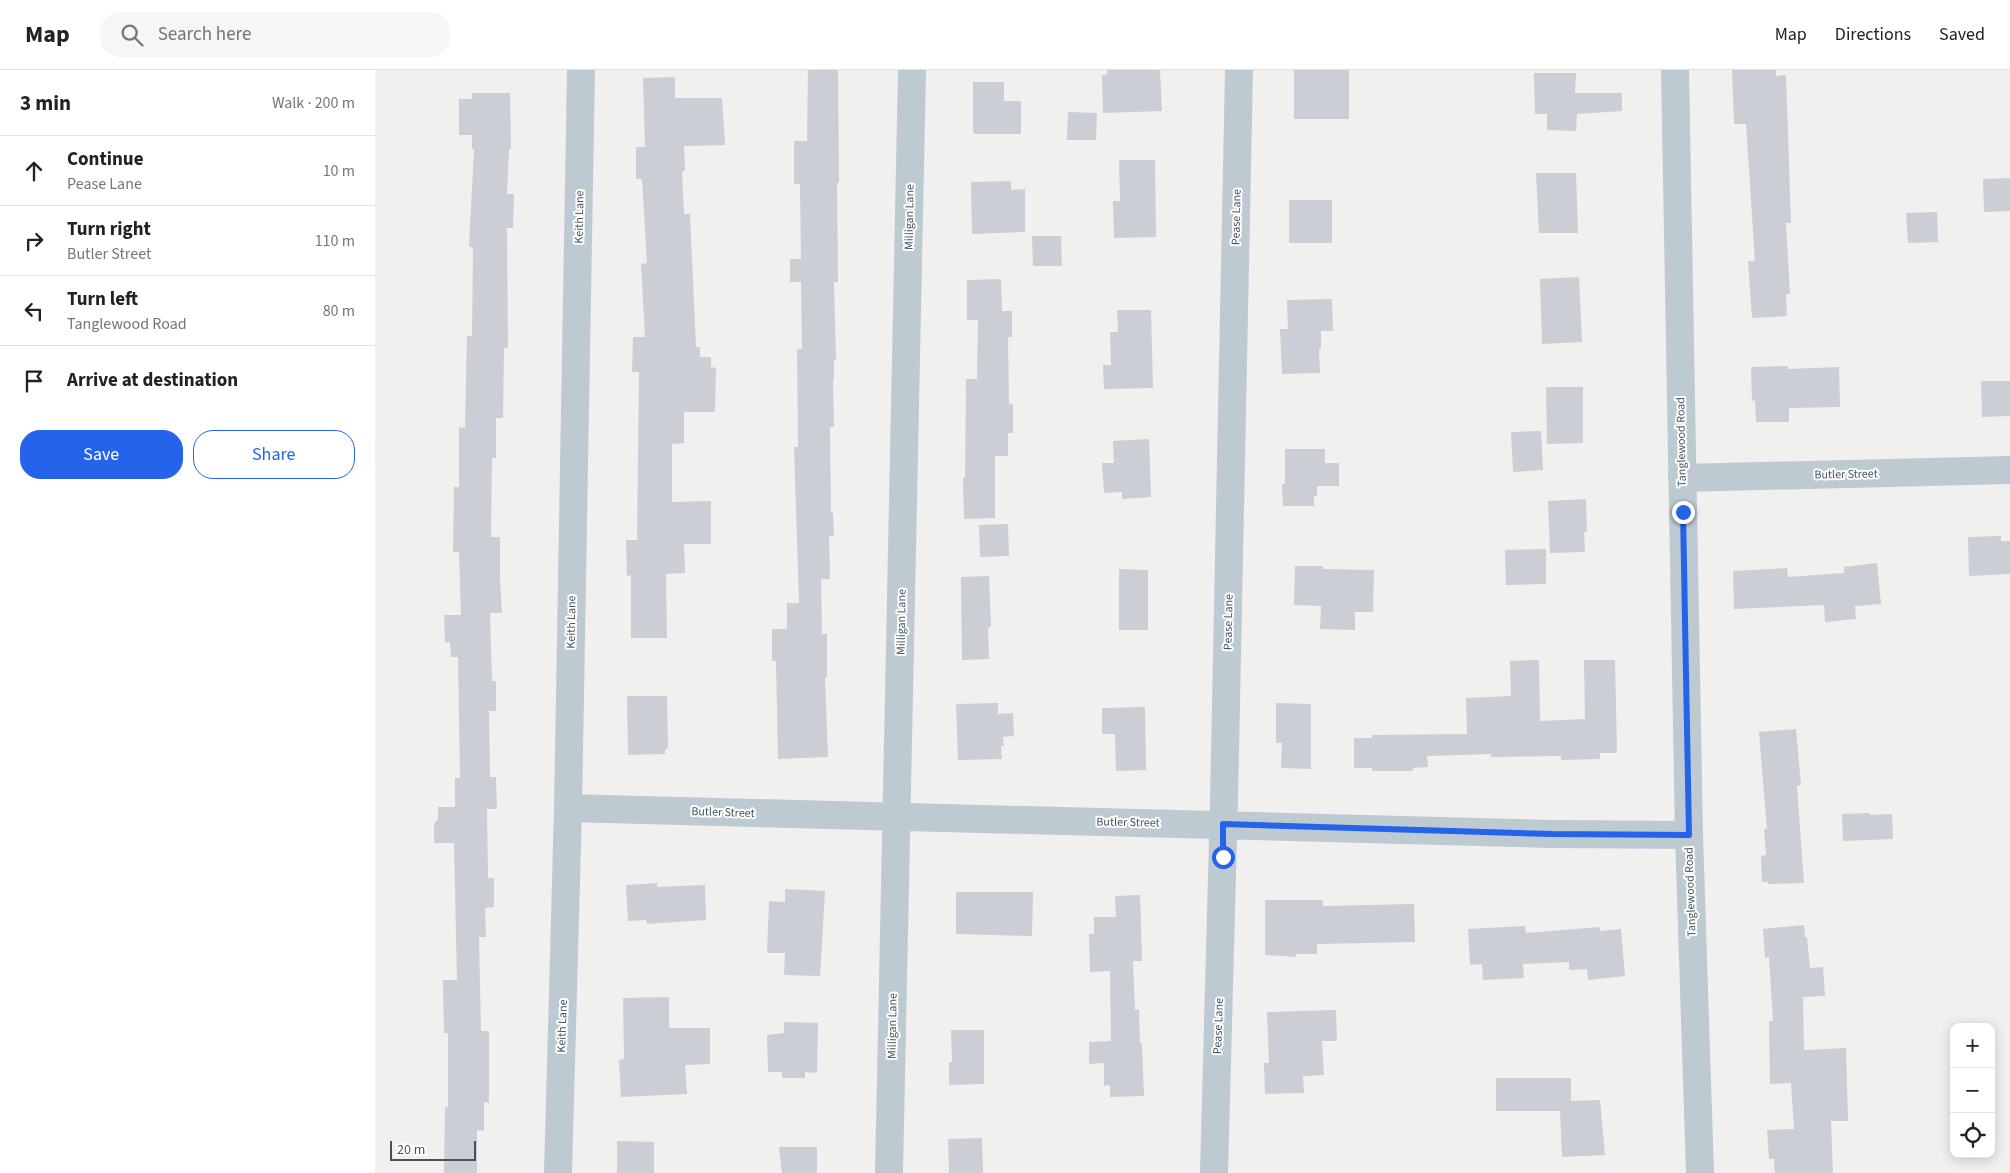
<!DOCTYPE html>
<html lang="en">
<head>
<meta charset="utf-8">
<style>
  :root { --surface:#fff; --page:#f6f6f6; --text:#222; --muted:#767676; --line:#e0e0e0; --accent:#2563eb }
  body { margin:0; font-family:"Source Sans 3",sans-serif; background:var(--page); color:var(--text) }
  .controls { position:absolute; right:15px; bottom:15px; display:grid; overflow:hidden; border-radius:10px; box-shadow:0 2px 12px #0003 }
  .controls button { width:45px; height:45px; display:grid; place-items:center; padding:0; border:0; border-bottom:1px solid var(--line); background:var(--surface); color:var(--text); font:25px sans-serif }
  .scale { position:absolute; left:15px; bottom:12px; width:86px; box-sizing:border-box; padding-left:5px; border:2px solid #45535e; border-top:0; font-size:14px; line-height:18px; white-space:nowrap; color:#45535e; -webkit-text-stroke:4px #fff; paint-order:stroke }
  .stop { position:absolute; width:15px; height:15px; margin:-11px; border:4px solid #2563eb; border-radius:50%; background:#fff }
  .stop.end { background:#2563eb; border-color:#fff; box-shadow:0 1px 5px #0008 }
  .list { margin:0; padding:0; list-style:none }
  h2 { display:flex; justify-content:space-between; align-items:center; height:65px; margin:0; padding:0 20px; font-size:21px }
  h2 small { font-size:16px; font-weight:400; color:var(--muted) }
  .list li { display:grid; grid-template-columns:32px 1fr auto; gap:15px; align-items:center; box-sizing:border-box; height:70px; padding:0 20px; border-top:1px solid var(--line) }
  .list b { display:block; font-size:19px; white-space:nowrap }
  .list p { margin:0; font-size:16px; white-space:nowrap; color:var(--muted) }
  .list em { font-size:16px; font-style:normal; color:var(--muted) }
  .actions { display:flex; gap:10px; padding:15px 20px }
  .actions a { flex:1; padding:11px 0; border:1px solid var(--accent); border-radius:20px; text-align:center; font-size:18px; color:var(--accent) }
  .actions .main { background:var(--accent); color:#fff }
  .icon { flex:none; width:28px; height:28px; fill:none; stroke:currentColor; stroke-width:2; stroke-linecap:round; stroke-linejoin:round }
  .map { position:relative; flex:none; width:1635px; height:1103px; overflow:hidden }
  header { display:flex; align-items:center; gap:30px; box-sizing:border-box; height:70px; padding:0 25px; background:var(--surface); border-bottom:1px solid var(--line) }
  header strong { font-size:24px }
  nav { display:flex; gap:28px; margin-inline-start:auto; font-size:18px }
  .search { width:350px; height:45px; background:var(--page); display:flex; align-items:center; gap:12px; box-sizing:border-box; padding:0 18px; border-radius:20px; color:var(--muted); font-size:19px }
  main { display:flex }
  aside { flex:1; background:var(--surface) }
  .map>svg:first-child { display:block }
</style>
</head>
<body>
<header>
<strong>Map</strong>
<div class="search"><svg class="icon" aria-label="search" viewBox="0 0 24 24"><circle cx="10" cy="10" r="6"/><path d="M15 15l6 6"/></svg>Search here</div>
<nav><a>Map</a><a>Directions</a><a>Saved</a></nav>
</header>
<main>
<aside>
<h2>3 min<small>Walk · 200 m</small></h2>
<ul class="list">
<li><svg class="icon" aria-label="ahead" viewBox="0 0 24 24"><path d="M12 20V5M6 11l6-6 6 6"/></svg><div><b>Continue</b><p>Pease Lane</p></div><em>10 m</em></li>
<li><svg class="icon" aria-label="right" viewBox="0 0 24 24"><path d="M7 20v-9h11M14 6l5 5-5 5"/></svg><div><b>Turn right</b><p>Butler Street</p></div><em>110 m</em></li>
<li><svg class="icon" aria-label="left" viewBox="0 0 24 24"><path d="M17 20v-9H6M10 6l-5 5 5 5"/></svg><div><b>Turn left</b><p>Tanglewood Road</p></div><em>80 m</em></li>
<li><svg class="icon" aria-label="arrive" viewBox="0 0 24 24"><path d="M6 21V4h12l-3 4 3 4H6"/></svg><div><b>Arrive at destination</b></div></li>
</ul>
<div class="actions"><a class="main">Save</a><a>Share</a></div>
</aside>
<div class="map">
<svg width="1635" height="1103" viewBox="0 0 1635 1103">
  <rect width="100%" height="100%" fill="#f2efef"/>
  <g fill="#cbced4">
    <polygon points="433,0 463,0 464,113 462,113 463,212 459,212 461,290 459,290 459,310 458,310 459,357 455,357 455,361 456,442 458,443 459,466 454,466 455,509 446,509 447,564 452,564 452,608 450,608 453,687 403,689 401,591 397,591 397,559 412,559 412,533 424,533 419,377 423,377 422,279 427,279 426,212 415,212 415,189 426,189 425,114 419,114 419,71 432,71"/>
    <polygon points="732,0 785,0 787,41 728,43 727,5 732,5"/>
    <rect x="919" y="0" width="55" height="49"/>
    <polygon points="1357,0 1401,0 1401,6 1411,5 1416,153 1411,153 1415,224 1411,224 1412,246 1377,248 1373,191 1380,191 1371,54 1359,54"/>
    <polygon points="1159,3 1201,3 1200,23 1247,23 1247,41 1202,44 1201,61 1172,60 1172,44 1160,44"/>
    <polygon points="300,7 300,28 347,28 350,75 309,76 310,101 307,101 309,144 315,144 321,277 325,277 325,287 336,287 336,297 341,298 340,342 309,342 309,373 297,374 297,432 336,431 336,474 309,474 310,503 291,504 292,568 256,568 256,505 252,506 251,470 262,470 264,302 257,302 258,267 270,267 266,194 272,193 267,109 261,109 261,77 270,77 268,8"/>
    <polygon points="598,12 629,12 629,31 646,31 646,64 600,64 598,62"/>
    <polygon points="97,23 135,23 136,79 134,79 132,124 139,124 138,158 132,158 133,278 129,278 128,348 121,348 121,388 117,388 116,467 125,467 125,510 127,543 115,543 117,611 121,611 121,641 114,641 115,707 121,707 122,739 112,739 113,808 119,808 119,837 110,838 111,867 104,867 106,961 114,961 114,1033 109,1032 109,1061 102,1060 102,1103 69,1103 70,1037 73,1037 73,963 69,963 68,910 82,910 79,773 59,773 59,754 63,749 63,737 80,737 80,708 85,708 83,587 76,587 75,572 70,573 69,545 86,545 84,482 78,482 79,417 84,417 84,357 90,358 92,266 97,266 98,177 94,177 99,79 97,79 97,65 84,65 84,29 97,29"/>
    <polygon points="693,42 722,43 721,70 692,70"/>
    <polygon points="744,90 780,90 781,167 739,168 738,131 745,131"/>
    <polygon points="1161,103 1201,103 1203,163 1164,163"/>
    <polygon points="1635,108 1635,141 1609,142 1608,109"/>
    <polygon points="636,111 636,120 650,119 650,162 597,164 596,112"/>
    <rect x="914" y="130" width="43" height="43"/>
    <polygon points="1562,142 1563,172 1533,173 1531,143"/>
    <polygon points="657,166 686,166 687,196 658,196"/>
    <polygon points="1204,207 1207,272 1167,274 1165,209"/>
    <polygon points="626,209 627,241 637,241 637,267 633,267 634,334 638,334 638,363 633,363 633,386 620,386 620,448 589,449 588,408 590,408 591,309 602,309 603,250 592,250 592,210"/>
    <polygon points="957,229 958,261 946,261 946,279 944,279 945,303 907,304 905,259 913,259 912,230"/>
    <polygon points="742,240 776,240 778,318 729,319 728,295 736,295 735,262 743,262"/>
    <polygon points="1413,296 1413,299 1464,297 1465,337 1414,338 1414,352 1381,352 1380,330 1377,331 1376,297"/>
    <polygon points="1606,311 1635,311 1635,346 1607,347"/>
    <polygon points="1171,317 1208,317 1208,373 1172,374"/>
    <polygon points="1166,361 1168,400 1138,402 1136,362"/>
    <polygon points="774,369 776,427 747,429 747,422 729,423 727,393 739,393 738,371"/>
    <polygon points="910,379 950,379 950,393 964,393 964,416 942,416 942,426 939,426 939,436 908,436 907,414 910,414"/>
    <polygon points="1211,429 1212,462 1209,462 1210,482 1175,483 1173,431"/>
    <polygon points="633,454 634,486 605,487 604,455"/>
    <polygon points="1626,466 1626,471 1635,471 1635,504 1594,506 1593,467"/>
    <polygon points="1171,479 1171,514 1131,515 1130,480"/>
    <polygon points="1502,493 1506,534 1480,536 1481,549 1450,552 1449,535 1359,539 1358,501 1412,498 1413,507 1469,503 1469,497"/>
    <polygon points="920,496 948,496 948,499 999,500 998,542 980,542 980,560 945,559 946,536 919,535"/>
    <polygon points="744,499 773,500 773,560 744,560"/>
    <polygon points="614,506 616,557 613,557 614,589 587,590 586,507"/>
    <polygon points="1164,590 1165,651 1210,649 1209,590 1240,590 1242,683 1225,683 1225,689 1186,690 1186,686 1116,687 1116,684 1052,686 1053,697 1038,698 1038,701 997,701 997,698 979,698 979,668 997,668 997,665 1092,664 1091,628 1136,626 1135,591"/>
    <polygon points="252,626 292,626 293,679 290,679 290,684 253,685"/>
    <polygon points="623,633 623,644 638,643 639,666 628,667 629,676 626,676 627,689 583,690 581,634"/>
    <polygon points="901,633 936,634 936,699 906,698 907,673 901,673"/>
    <polygon points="770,637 771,700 741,701 740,664 727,664 727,638"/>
    <polygon points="1421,659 1426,715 1422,716 1429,813 1393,814 1393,812 1387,812 1386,786 1391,785 1389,759 1392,759 1384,662"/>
    <polygon points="1495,743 1495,745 1517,744 1518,769 1468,771 1467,744"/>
    <polygon points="282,813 282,817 330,815 331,850 272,854 271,850 253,851 251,815"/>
    <polygon points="410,819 450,821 445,906 409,905 410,883 392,883 394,831 410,832"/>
    <polygon points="581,822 658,822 657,866 581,864"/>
    <polygon points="765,825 767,891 758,891 760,940 764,939 765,973 767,973 769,1026 735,1027 735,1015 729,1016 729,993 714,994 714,972 736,971 735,901 715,902 714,864 719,864 719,847 741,847 740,826"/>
    <polygon points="890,830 948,830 948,836 1039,834 1040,872 942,874 942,884 921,884 921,887 890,885"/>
    <polygon points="1429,855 1430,867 1432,867 1435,898 1448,897 1450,926 1428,927 1429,980 1471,978 1473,1051 1456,1051 1458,1103 1400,1103 1399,1089 1394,1089 1392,1060 1419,1059 1416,1013 1395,1014 1394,951 1398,951 1394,887 1390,888 1388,859"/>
    <polygon points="1150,856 1151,863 1224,857 1225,861 1246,859 1250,906 1213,910 1212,899 1194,900 1194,892 1148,894 1149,908 1108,910 1107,894 1095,895 1093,859"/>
    <polygon points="294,927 294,958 335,958 335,994 310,995 312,1024 246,1027 244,990 249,989 248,928"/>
    <polygon points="961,940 962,971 947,971 949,1005 928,1006 929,1023 890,1024 889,993 894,993 892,942"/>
    <polygon points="409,952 443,953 442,1003 430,1002 430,1008 407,1008 407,1002 393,1002 392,965 409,963"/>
    <polygon points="576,960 609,960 609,1014 574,1015 574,992 577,992"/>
    <polygon points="1121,1008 1196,1008 1196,1031 1225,1030 1230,1085 1187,1087 1185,1041 1121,1041"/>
    <polygon points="607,1068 608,1103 574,1103 573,1069"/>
    <polygon points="242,1071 279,1072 279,1103 242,1103"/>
    <polygon points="404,1077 442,1077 442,1103 407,1103"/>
  </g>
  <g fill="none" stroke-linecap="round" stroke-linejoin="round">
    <g stroke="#becad2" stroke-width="28">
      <polyline points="1300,0 1314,765 1325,1103"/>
      <polyline points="1307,408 1635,400"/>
      <polyline points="193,738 1177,764 1314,765"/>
      <polyline points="183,1103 193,738 206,0"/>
      <polyline points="514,1103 537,0"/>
      <polyline points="839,1103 849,731 864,0"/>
    </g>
  </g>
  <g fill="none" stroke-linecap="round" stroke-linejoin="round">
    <polyline stroke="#2563eb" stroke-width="6" points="848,787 848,754 1177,764 1314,765 1308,442"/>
  </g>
  <g text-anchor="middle" stroke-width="4" stroke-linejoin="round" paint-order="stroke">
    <g font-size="12" fill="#45535e" stroke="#fff">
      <text transform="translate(204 147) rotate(-89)" y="4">Keith Lane</text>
      <text transform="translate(534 147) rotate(-89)" y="4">Milligan Lane</text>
      <text transform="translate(861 147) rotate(-89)" y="4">Pease Lane</text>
      <text transform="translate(1306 372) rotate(-91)" y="4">Tanglewood Road</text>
      <text transform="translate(1471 404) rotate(-1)" y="4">Butler Street</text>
      <text transform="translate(196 552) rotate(-89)" y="4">Keith Lane</text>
      <text transform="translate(526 552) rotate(-89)" y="4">Milligan Lane</text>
      <text transform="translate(853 552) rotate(-89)" y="4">Pease Lane</text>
      <text transform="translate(348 742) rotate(2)" y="4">Butler Street</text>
      <text transform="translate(753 752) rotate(1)" y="4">Butler Street</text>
      <text transform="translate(1315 822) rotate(-92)" y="4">Tanglewood Road</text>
      <text transform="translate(187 956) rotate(-88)" y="4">Keith Lane</text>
      <text transform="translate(517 956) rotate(-89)" y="4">Milligan Lane</text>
      <text transform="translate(843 956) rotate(-88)" y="4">Pease Lane</text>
    </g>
  </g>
</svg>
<div class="controls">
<button>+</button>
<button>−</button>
<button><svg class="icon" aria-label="locate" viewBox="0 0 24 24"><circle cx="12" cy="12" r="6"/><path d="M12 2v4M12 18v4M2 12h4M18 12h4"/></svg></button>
</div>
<div class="scale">20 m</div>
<div class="stop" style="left:848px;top:787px"></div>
<div class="stop end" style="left:1308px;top:442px"></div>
</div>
</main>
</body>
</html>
